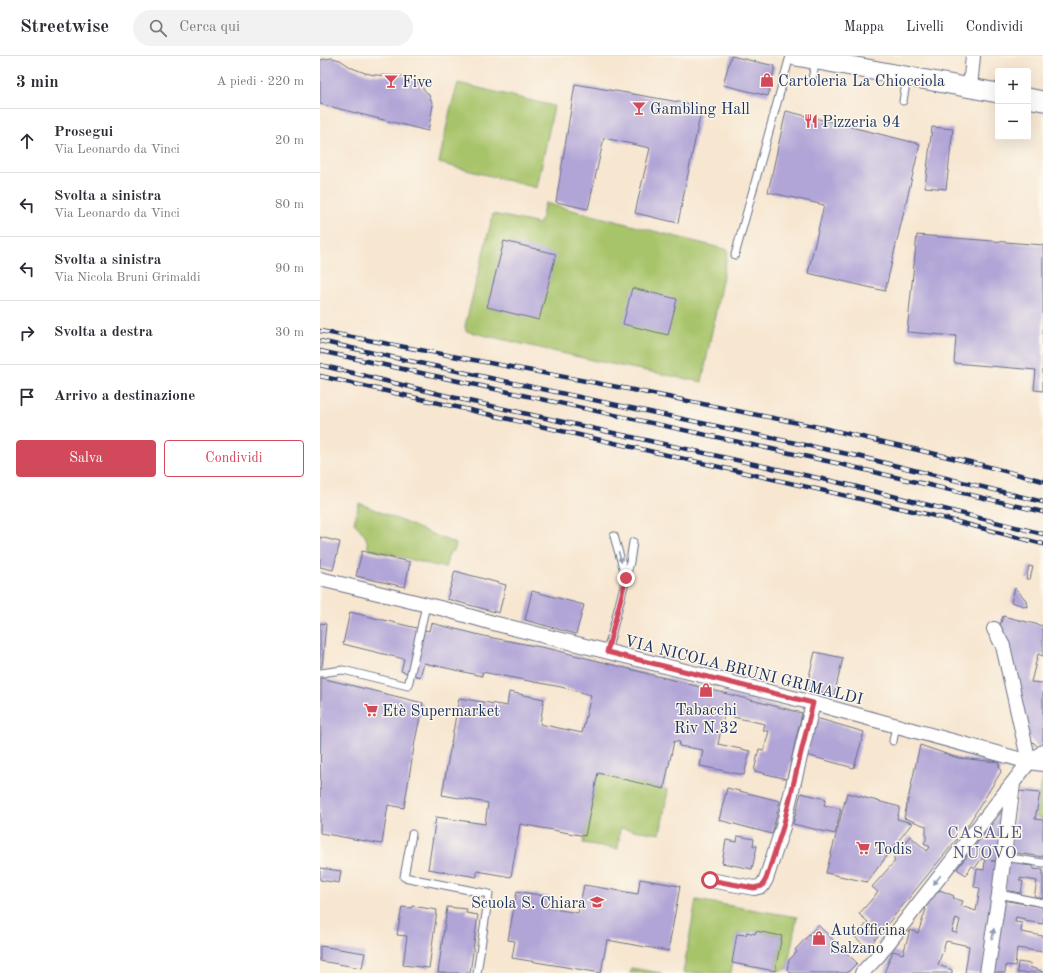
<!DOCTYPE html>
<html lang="it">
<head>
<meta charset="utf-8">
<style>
  :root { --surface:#fff; --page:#f2f2f3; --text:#2b2b33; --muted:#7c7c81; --line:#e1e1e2; --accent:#d1495b }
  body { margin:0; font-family:"Old Standard TT",serif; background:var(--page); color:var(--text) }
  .controls { position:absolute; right:12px; top:12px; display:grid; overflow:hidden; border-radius:4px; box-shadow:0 4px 16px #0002 }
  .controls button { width:36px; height:36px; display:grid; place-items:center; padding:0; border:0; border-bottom:1px solid var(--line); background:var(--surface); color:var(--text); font:20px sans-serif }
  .stop { position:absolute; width:12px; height:12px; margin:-9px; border:3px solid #d1495b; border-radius:50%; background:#fff }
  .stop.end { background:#d1495b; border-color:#fff; box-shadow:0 1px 4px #0008 }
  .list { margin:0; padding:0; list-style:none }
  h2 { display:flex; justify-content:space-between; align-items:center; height:52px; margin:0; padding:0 16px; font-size:17px }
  h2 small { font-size:13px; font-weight:400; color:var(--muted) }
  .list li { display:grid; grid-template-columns:26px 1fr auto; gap:12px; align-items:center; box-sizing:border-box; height:64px; padding:0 16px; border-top:1px solid var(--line) }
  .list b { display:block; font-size:15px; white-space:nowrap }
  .list p { margin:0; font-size:13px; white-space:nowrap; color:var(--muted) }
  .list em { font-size:13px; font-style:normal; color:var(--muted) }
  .actions { display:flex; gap:8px; padding:12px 16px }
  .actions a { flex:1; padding:9px 0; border:1px solid var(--accent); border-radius:4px; text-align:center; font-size:14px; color:var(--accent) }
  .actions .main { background:var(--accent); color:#fff }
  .icon { flex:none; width:22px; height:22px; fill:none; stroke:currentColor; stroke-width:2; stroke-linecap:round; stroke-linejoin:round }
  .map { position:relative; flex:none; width:723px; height:917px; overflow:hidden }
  header { display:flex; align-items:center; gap:24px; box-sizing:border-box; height:56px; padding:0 20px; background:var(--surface); border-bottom:1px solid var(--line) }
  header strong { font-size:19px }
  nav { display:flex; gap:22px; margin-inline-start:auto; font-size:14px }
  .search { width:280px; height:36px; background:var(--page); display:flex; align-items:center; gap:10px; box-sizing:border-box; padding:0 14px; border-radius:22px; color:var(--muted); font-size:15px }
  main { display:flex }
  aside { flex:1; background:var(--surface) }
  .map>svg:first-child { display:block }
</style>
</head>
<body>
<header>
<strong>Streetwise</strong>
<div class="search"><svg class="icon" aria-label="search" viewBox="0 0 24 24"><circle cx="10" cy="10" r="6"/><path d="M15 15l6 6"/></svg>Cerca qui</div>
<nav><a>Mappa</a><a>Livelli</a><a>Condividi</a></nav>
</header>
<main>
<aside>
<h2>3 min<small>A piedi · 220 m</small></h2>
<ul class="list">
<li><svg class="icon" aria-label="ahead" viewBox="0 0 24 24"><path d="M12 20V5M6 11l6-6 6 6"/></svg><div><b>Prosegui</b><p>Via Leonardo da Vinci</p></div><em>20 m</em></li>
<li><svg class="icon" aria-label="left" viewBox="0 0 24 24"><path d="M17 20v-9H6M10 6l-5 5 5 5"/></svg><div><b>Svolta a sinistra</b><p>Via Leonardo da Vinci</p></div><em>80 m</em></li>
<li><svg class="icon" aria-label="left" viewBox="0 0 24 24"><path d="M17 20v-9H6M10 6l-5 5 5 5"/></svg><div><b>Svolta a sinistra</b><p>Via Nicola Bruni Grimaldi</p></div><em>90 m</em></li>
<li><svg class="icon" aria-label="right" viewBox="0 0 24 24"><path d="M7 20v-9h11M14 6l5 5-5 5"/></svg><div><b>Svolta a destra</b></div><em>30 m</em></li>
<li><svg class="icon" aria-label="arrive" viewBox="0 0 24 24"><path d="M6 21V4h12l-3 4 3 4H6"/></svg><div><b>Arrivo a destinazione</b></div></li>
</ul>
<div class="actions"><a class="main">Salva</a><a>Condividi</a></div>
</aside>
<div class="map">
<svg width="723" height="917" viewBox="0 0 723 917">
  <rect width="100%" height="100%" fill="#fbf7ec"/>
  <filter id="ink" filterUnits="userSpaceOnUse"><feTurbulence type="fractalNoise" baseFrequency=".025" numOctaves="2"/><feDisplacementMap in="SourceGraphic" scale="8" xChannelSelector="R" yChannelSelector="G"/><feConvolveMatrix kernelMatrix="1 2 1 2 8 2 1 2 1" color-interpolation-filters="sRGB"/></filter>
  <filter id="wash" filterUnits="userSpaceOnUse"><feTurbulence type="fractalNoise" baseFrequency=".012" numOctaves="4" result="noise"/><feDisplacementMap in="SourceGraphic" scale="16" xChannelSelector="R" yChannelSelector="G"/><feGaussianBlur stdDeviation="0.9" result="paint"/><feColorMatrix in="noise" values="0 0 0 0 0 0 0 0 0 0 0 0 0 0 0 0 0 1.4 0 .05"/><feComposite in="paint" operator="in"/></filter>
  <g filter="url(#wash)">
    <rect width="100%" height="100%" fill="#f7e6d0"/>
    <g fill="#a8c46a" stroke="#627a64">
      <polygon points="138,27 234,50 217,132 119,107 130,54"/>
      <polygon points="225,147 408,194 382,326 276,305 146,275 145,270 173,158 220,168"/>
      <path d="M39,447L136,488L134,495H130L125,512L48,493C49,482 41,474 34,467Z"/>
      <polygon points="278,717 348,734 340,778 300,772 298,793 263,787"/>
      <polygon points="723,720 723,763 715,761"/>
      <polygon points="376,844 477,861 467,913 455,915 462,880 436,875 417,878 411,917 363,917"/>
      <polygon points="311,912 341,917 310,917"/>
    </g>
    <g id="blocks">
      <g fill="#b1a4d7" fill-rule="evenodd">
        <polygon points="411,0 455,10 448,40 403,29"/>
        <polygon points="12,2 20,4 32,12 45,17 55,19 83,20 89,21 98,27 109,39 113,49 108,75 0,48 0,4"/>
        <polygon points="255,28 382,50 358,167 315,157 330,92 284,82 268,153 236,146"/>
        <polygon points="466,55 600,88 565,235 488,217 504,149 448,136"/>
        <polygon points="612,71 633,73 626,133 605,131"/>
        <polygon points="597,179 723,189 723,335 714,334 716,314 634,307 636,280 587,276"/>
        <polygon points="184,185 236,198 219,264 167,251"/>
        <polygon points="312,232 357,243 348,279 303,268"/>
        <polygon points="0,481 20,486 13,514 0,511"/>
        <polygon points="42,495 90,506 85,531 36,520"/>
        <polygon points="709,510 713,511 710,523 706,523"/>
        <polygon points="135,515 186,529 179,557 127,543"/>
        <polygon points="695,532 706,544 707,551 691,546"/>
        <polygon points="212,535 264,549 256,578 205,564"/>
        <polygon points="30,556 109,575 111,567 168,581 231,593 482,657 467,723 434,715 439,693 444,694 449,675 443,675 445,668 404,659 398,688 430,695 424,719 380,710 383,694 359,690 360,686 354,685 344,733 278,717 265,780 200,768 191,821 157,815 157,821 108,813 116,761 165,768 168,747 122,739 139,642 187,650 189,636 224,643 220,668 262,677 271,639 241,631 162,616 162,620 104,607 100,621 81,615 84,603 23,588"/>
        <polygon points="683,560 723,570 723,600 718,598 711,626 723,627 723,688 719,692 706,679 687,591 689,586 680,569"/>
        <polygon points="0,567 6,568 2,611 0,611"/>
        <polygon points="495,596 523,602 514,639 486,633"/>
        <polygon points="1,622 103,647 95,685 84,752 68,749 62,788 0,777"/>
        <polygon points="496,662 544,676 534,712 486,699"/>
        <polygon points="600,689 638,702 678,706 681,716 646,772 548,892 535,881 548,866 539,858 558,836 552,831 575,805 573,803 590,780 607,795 610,791 604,787 606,784 606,770 584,762"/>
        <polygon points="407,732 460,745 452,778 399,764"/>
        <polygon points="698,735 720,737 715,763 723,764 723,801 690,796"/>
        <polygon points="481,737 506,743 504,749 521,753 515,778 473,768"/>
        <polygon points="527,737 580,751 577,763 592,767 547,826 506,817"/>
        <path d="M683,754L681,802L671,805L677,806L663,917H645L649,890L626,885L618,909L632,914V917H564L573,895L583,898L590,874L598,877L606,853L602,851L615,836H618L620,834L634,840L633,842L643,845L641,850L656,855L660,832L654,831L657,813L664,814L665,805L662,802L655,812L652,810L646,819L637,813ZM636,862L640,864L637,877L632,876Z"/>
        <polygon points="418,780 434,783 433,790 437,790 432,813 402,807 406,784 417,786"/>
        <polygon points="688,804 703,807 703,809 713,810 713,813 723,814 723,844 714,842 717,825 700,822 700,825 703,825 701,837 685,834"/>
        <polygon points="0,812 21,815 19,827 0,824"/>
        <polygon points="320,823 360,830 348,895 287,884 281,917 192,902 195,885 188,884 197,835 230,841 228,852 258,857 264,829 318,838"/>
        <polygon points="682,844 723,851 723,868 705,865 705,863 696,861 695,866 702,867 701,876 723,880 723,896 697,892 695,910 686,909 685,917 671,917"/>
        <polygon points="92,850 117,854 109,912 83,909 87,880 77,879 82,851 91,852"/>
        <polygon points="127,851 147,853 146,857 158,859 150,917 118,917"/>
        <polygon points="498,869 537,907 527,917 471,917 467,913 469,904 477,896 475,894"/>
        <polygon points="436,875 462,880 455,915 412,907 417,878 426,879 427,876 435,878"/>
        <polygon points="0,890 45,897 42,912 0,905"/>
        <polygon points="698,906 711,908 710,911 723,916 723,917 697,917"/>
      </g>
    </g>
  </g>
  <g filter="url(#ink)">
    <use href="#blocks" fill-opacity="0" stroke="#686f86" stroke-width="1"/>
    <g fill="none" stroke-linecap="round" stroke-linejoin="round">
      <defs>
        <g id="service">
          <polyline points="492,23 496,4"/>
          <polyline points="583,45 587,22"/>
          <polyline points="415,199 470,0"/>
          <polyline points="294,480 306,522"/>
          <polyline points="287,596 310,506 313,486"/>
          <polyline points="0,617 23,614 88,630 106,549"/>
          <polyline points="573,685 576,670"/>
          <polyline points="92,778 84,821 169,838 157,917"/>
          <polyline points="684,801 723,807"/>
          <polyline points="679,838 723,847"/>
        </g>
        <g id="minor">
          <polyline points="650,31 653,0"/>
          <polyline points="0,523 124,553 173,567 493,647 709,706 723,708"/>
          <polyline points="674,573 683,590 709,706"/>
          <polyline points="390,824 434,832 442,830 446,823 463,771 493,647"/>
          <polyline points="542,917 558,900 709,706 723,696"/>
          <polyline points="667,917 679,838 693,728"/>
        </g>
        <g id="secondary">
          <polyline points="476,0 678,37"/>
          <polyline points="708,42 723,45"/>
        </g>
      </defs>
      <use href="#service" stroke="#686f86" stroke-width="9"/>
      <use href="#minor" stroke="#686f86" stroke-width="16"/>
      <use href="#secondary" stroke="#686f86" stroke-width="21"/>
      <use href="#service" stroke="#fff" stroke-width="7"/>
      <use href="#minor" stroke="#fff" stroke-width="14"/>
      <use href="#secondary" stroke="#fff" stroke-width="19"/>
      <defs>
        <g id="rail">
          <polyline points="0,275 303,332 503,372 650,406 723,425"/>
          <polyline points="0,285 76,302 537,400 723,446"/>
          <polyline points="0,295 516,407 723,456"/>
          <polyline points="0,309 144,344 525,428 723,478"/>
          <polyline points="0,320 615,460 723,488"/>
        </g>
      </defs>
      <use href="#rail" stroke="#1b2f5e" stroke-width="4.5"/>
      <use href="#rail" stroke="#fbf7ec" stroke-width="3" stroke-dasharray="9" stroke-linecap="butt"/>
    </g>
    <defs><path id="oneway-solid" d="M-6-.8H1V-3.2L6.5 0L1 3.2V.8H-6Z"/></defs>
    <g fill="#8d97ae">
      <use href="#oneway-solid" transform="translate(300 501) rotate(74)"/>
      <use href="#oneway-solid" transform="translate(617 824) rotate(128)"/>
      <use href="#oneway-solid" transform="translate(673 878) rotate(-81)"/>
    </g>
  </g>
  <g fill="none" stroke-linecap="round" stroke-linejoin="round" filter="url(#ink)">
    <polyline stroke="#d1495b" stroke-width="5" points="306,522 287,596 493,647 463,771 446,823 442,830 434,832 390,824"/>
  </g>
  <defs>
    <symbol id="shop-bare" viewBox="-9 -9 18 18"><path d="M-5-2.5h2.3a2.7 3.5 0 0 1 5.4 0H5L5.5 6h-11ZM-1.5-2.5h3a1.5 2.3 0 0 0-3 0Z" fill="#d1495b" stroke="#fbf7ec" stroke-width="2.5" paint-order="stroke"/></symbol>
    <symbol id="bar-bare" viewBox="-9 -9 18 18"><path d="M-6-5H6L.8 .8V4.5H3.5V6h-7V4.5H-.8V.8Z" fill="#d1495b" stroke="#fbf7ec" stroke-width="2.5" paint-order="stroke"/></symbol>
    <symbol id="restaurant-bare" viewBox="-9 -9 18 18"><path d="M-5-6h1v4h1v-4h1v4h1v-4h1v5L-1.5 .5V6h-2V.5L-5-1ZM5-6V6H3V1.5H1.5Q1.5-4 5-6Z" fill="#d1495b" stroke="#fbf7ec" stroke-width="2.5" paint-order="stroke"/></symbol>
    <symbol id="supermarket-bare" viewBox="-9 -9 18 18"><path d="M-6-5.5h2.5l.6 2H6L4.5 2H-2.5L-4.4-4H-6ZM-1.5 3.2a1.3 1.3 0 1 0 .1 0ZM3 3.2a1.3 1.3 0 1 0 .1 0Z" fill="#d1495b" stroke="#fbf7ec" stroke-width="2.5" paint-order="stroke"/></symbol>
    <symbol id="school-bare" viewBox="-9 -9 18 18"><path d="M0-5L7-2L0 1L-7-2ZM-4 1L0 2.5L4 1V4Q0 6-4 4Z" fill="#d1495b" stroke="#fbf7ec" stroke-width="2.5" paint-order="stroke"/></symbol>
  </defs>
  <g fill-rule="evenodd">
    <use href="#shop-bare" x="437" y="14" width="20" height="20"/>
    <use href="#bar-bare" x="61" y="15" width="20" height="20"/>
    <use href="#bar-bare" x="309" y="42" width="20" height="20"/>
    <use href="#restaurant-bare" x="481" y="55" width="20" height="20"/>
    <use href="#shop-bare" x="376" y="624" width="20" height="20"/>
    <use href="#supermarket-bare" x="41" y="644" width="20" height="20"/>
    <use href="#supermarket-bare" x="533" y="782" width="20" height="20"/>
    <use href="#school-bare" x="267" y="836" width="20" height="20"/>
    <use href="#shop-bare" x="489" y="872" width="20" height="20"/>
  </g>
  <g text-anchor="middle" stroke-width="3" stroke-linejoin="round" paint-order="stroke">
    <g font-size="16" fill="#1b2f5e" stroke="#fbf7ec" text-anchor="start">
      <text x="458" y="30">Cartoleria La Chiocciola</text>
      <text x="82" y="31">Five</text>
      <text x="330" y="58">Gambling Hall</text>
      <text x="502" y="71">Pizzeria 94</text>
      <text x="386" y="659" text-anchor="middle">Tabacchi<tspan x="386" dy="18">Riv N.32</tspan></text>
      <text x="62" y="660">Etè Supermarket</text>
      <text x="554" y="798">Todis</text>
      <text x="266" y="852" text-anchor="end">Scuola S. Chiara</text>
      <text x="510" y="879">Autofficina<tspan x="510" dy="18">Salzano</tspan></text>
    </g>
    <g font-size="16" fill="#1b2f5e" stroke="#fbf7ec">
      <text transform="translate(424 613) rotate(14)" y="6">VIA NICOLA BRUNI GRIMALDI</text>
    </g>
    <g font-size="17" letter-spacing="1" fill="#505888" stroke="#fbf7ec">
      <text x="665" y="782">CASALE<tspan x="665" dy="20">NUOVO</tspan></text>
    </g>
  </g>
</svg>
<div class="controls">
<button>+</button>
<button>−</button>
</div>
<div class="stop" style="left:390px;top:824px"></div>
<div class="stop end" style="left:306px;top:522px"></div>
</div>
</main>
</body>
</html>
